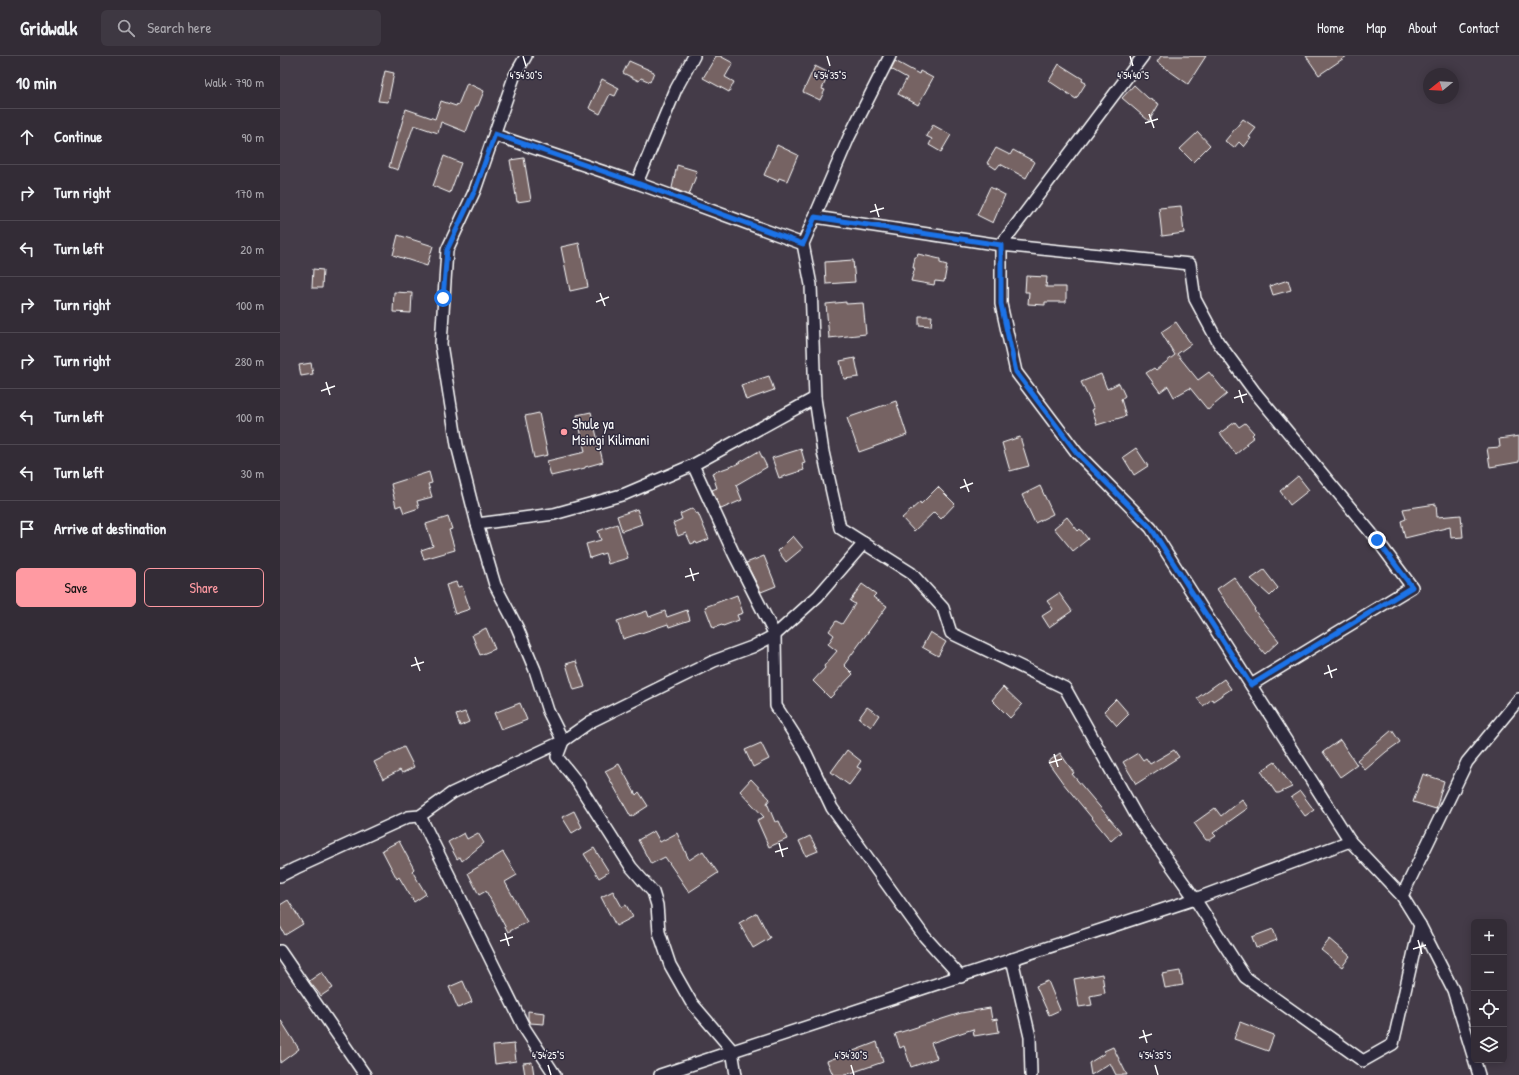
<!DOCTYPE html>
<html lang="en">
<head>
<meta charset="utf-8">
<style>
  :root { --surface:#332c36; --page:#3e3842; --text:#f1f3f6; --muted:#a9a7ad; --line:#4e4851; --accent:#ff9aa2 }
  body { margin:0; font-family:"Patrick Hand",sans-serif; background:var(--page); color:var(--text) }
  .controls { position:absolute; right:12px; bottom:12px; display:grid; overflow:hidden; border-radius:6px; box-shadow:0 2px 10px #0003 }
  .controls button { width:36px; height:36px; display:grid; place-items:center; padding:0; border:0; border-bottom:1px solid var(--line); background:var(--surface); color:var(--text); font:20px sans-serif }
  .compass { position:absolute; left:1143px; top:12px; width:36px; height:36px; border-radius:50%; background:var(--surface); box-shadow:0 2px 10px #0003; rotate:252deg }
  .stop { position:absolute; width:12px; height:12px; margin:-9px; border:3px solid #1a73e8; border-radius:50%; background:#fff }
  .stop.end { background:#1a73e8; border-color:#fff; box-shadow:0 1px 4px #0008 }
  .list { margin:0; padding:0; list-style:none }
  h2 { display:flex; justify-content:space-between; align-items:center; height:52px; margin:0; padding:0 16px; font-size:17px }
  h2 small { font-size:13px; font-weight:400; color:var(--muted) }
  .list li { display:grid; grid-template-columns:26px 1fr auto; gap:12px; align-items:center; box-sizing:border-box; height:56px; padding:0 16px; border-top:1px solid var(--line) }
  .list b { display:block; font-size:15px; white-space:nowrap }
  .list em { font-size:13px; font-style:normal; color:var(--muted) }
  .actions { display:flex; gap:8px; padding:12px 16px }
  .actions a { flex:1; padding:9px 0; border:1px solid var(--accent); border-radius:6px; text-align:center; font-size:14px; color:var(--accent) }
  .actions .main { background:var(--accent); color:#111 }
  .icon { flex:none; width:22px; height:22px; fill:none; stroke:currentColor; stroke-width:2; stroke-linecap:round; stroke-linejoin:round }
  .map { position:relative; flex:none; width:1239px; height:1019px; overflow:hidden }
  header { display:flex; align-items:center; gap:24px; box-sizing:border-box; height:56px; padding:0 20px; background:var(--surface); border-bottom:1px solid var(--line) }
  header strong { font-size:19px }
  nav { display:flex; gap:22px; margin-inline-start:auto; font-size:14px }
  .search { width:280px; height:36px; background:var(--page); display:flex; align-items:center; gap:10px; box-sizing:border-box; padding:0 14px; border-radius:6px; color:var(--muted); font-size:15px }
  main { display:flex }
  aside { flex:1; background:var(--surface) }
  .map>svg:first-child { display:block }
</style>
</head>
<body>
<header>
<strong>Gridwalk</strong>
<div class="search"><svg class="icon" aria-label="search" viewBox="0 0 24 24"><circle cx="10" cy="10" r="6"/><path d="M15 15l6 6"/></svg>Search here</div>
<nav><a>Home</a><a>Map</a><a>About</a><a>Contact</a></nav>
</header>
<main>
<aside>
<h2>10 min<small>Walk · 790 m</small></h2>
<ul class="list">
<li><svg class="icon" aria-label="ahead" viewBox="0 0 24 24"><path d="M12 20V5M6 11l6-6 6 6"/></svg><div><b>Continue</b></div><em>90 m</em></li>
<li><svg class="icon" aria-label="right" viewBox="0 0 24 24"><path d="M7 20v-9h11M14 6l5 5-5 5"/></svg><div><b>Turn right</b></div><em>170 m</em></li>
<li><svg class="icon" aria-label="left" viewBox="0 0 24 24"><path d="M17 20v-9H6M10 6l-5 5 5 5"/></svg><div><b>Turn left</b></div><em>20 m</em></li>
<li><svg class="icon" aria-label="right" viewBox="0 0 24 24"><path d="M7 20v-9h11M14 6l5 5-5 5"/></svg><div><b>Turn right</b></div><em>100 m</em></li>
<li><svg class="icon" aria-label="right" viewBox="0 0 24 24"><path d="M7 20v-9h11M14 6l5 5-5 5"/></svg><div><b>Turn right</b></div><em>280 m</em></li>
<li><svg class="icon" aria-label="left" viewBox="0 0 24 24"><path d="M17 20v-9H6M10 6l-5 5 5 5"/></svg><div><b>Turn left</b></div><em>100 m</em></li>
<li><svg class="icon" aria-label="left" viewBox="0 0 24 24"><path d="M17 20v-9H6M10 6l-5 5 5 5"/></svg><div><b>Turn left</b></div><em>30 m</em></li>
<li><svg class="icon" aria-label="arrive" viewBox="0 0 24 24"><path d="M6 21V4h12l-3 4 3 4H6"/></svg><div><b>Arrive at destination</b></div></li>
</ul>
<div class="actions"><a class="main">Save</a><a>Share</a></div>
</aside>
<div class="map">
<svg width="1239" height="1019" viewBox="0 0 1239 1019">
  <rect width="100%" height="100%" fill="#443b48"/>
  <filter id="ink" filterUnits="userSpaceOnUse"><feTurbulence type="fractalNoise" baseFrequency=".025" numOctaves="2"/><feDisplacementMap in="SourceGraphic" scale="8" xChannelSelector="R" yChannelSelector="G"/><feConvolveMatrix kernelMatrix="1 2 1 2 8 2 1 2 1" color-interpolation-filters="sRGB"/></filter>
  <g filter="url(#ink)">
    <g fill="#766363" stroke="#fff">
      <polygon points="436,0 440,0 453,7 445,21 454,26 449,36 423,22"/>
      <polygon points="881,0 926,0 908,28 877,6"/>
      <polygon points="1026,0 1067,0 1039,19"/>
      <polygon points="349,5 374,16 370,26 361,22 359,25 343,17"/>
      <polygon points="615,5 639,18 640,15 653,22 638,49 618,38 627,22 611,13"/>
      <polygon points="779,8 803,23 802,25 806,27 796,43 769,25"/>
      <polygon points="535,10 549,17 542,33 545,34 540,44 523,36"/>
      <polygon points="105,15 114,17 108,46 98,45"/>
      <polygon points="322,23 339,32 335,40 330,38 320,58 309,52"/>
      <polygon points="187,27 204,35 198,50 196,50 186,76 161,66 158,77 134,69 118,114 109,111 126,53 155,63 161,45 176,50 177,48 178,49"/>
      <polygon points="854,29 868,42 879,48 869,65 842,42"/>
      <polygon points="963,63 976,72 969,81 971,82 964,91 959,86 954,92 945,85"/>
      <polygon points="653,69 671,79 661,96 649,89 652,83 646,80"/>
      <polygon points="918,76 930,89 913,106 900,93"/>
      <polygon points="497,89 518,99 507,125 499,122 498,125 484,119"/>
      <polygon points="716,92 730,99 733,94 755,106 746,122 720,108 716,113 707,107"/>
      <polygon points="164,100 181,107 170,137 153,130"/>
      <polygon points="244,102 251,144 237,146 230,104"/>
      <polygon points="397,109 417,115 415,120 416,120 409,139 392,132"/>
      <polygon points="710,131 725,139 713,167 697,159"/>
      <polygon points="901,150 904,177 882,180 879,152"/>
      <polygon points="118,179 153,190 147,210 113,199"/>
      <polygon points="299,187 308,231 290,235 281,191"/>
      <polygon points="638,198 660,203 660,207 667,209 664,226 655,225 654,229 631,225 635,212 633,212 635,201 637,201"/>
      <polygon points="573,204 575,226 546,228 545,206"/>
      <polygon points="33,213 43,214 42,232 32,232"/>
      <polygon points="746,220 767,221 766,231 786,231 786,246 765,246 765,249 748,248 749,236 745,236"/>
      <polygon points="1008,224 1011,234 993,239 990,230"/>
      <polygon points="114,236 132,237 131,257 113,256"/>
      <polygon points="566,246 566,248 583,247 586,278 549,282 546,248"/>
      <polygon points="639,260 652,260 651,270 639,269"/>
      <polygon points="896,266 911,288 897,298 918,324 929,316 947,338 928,354 910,332 894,341 888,330 880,336 866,317 874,312 876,314 895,299 881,276"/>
      <polygon points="575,302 579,321 564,323 560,305"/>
      <polygon points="31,307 33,318 21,320 19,309"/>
      <polygon points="821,318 827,333 839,327 845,340 841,343 846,360 817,369 812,354 814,353 801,326"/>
      <polygon points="489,320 494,334 466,344 461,329"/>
      <polygon points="616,345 627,379 579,396 567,362"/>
      <polygon points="311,356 323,406 305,411 305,412 271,420 267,405 305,396 297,359"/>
      <polygon points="259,357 268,399 254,402 245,360"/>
      <polygon points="955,366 959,371 965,367 974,377 972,379 974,381 965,388 967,389 956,398 940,377"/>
      <polygon points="1239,380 1239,406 1210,411 1207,392 1220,391 1219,383"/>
      <polygon points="740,381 749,410 730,415 722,387"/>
      <polygon points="856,392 868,410 854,419 843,401"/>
      <polygon points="521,393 525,407 522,408 524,414 499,422 492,402"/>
      <polygon points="479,395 487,411 456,429 462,444 441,453 432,434 437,432 432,417 455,409"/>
      <polygon points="149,416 152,427 148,428 152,441 137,445 139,452 124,457 121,449 116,451 111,428"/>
      <polygon points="1018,420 1029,434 1010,449 1000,435"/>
      <polygon points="760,430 773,458 755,467 742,439"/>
      <polygon points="658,431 675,448 661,463 654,456 634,475 622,462 640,446 641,448"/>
      <polygon points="1156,448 1157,461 1181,459 1183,481 1171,482 1170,471 1125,482 1121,465 1126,463 1123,453"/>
      <polygon points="413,452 416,458 418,457 429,483 417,488 416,486 411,488 406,477 398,480 393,467 402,463 400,458"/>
      <polygon points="357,453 362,468 342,475 337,460"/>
      <polygon points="168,461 172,473 169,474 175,494 144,503 141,494 153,490 146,468"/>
      <polygon points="787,461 798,475 800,473 808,483 793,495 774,472"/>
      <polygon points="337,468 348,502 328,508 325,497 310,502 306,488 321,484 318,475"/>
      <polygon points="513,480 523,492 506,506 498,495"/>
      <polygon points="484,500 496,530 481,536 466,507"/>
      <polygon points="984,514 998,532 990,540 971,523"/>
      <polygon points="954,521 975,553 974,554 999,585 985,598 965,574 937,533"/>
      <polygon points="176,526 178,531 182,530 190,553 175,558 166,529"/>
      <polygon points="582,528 596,538 593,541 607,550 564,609 573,618 550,642 533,625 545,612 544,610 557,595 548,588 554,579 549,575 556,565 562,568 575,548 570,545"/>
      <polygon points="779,537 792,555 769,571 762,560 773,553 767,545"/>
      <polygon points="457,539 463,557 457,559 459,564 443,570 442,569 433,572 425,551"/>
      <polygon points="407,554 410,564 389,571 388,568 343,583 337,565 367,555 369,561 385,555 387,561"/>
      <polygon points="206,572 215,593 200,599 192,579"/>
      <polygon points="650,576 666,586 658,600 642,591"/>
      <polygon points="296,605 305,631 294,634 286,608"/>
      <polygon points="944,623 951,633 933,645 932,643 923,650 917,642"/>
      <polygon points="723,631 742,649 730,662 712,644"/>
      <polygon points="836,643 849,658 837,670 824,655"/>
      <polygon points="240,647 247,664 221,674 214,657"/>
      <polygon points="587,651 599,659 591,671 579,662"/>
      <polygon points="185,656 189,666 180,670 176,659"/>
      <polygon points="1112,674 1120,686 1106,696 1085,714 1077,704"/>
      <polygon points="1060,684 1077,709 1060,721 1043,696"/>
      <polygon points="481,687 489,703 473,711 465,694"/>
      <polygon points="124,691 134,711 122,717 120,714 103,723 94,706"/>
      <polygon points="567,694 581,705 577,711 581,713 569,729 551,716"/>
      <polygon points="894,694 899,701 856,728 843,706 858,697 863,704 866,702 870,708"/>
      <polygon points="780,697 794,717 792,718 841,776 831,785 783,727 768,706"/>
      <polygon points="995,706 1012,731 999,737 996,737 981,715"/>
      <polygon points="339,708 356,739 359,736 368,750 351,761 325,715"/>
      <polygon points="1143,718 1164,725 1156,753 1133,746"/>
      <polygon points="471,723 490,743 487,747 495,766 499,765 507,783 489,791 477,764 484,761 460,735"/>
      <polygon points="1020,735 1034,754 1025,760 1011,741"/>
      <polygon points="962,743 968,752 933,777 936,780 930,784 926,784 914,767 935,752 941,760"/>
      <polygon points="294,755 302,771 292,777 282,761"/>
      <polygon points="374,775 380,786 397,777 409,804 423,795 438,817 409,836 385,801 371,808 358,784"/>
      <polygon points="184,777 187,783 198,777 204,787 182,805 180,801 177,803 168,786"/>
      <polygon points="530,780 538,795 526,800 519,785"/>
      <polygon points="119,785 134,813 132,815 146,838 134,846 119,821 117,823 102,794"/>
      <polygon points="314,792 329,816 319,822 304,798"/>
      <polygon points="223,796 237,819 225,826 247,866 228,876 206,835 199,839 188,817"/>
      <polygon points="333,835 342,851 346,849 353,861 336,870 321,841"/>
      <polygon points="8,844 23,868 5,879 0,870 0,849"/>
      <polygon points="477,857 490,882 473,892 459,867"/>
      <polygon points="993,873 997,884 976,892 972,881"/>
      <polygon points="1050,883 1070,900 1062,911 1041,894"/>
      <polygon points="900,915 903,929 885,932 882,918"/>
      <polygon points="42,916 53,932 41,940 29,925"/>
      <polygon points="822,918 825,937 810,940 812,949 799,951 794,923"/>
      <polygon points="183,925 192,946 178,952 169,931"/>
      <polygon points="768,925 780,954 769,959 756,930"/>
      <polygon points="710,952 712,964 717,963 719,976 694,980 693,973 651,987 657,1002 631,1011 624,990 620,992 615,978 681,957"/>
      <polygon points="248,955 265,957 264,968 250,967 248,963"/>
      <polygon points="0,963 19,993 0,1007"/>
      <polygon points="960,966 994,979 988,995 954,983"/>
      <polygon points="597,986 603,1006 565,1019 553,1019 547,1005"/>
      <polygon points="234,988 236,1005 215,1008 213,990"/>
      <polygon points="833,991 847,1019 836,1019 830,1007 811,1019 809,1007 825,997 824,995"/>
      <polygon points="252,1006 254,1019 245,1019 243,1007"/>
    </g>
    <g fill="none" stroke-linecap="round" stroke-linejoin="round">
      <defs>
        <g id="street">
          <polyline points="246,0 234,21 195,134 167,194 161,288 177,389 197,468 215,529 237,571 255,614 268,655 283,685 277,701 297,726 351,811 373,836 377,849 379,876 390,909 411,946 452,994 456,1019"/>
          <polyline points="610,0 569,81 523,188 531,229 535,342 543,396 560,472 631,517 663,552 671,577 785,632 857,761 915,843 965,921 1083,1005 1113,988 1140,869"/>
          <polyline points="863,0 721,189 721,248 736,316 797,397 871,472 1070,785 1122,840 1140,869 1173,934 1199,1019"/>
          <polyline points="215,79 357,127 523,188"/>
          <polyline points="357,127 396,33 414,0"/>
          <polyline points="535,161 721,189 910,208 915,243 938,286 974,335 1097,484 1132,531 971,629"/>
          <polyline points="413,409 454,498 495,579 496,650 526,697 552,752 644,880 681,921"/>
          <polyline points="197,468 274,458 345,438 413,409 535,342"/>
          <polyline points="140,760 245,973 275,1019"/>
          <polyline points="0,820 16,812 128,761 140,760 172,737 283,685 310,666 397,623 434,605 472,591 495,579 538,540 584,487"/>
          <polyline points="1122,840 1187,706 1239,643"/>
          <polyline points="0,895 85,1019"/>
          <polyline points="732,903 750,981 751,1019"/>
          <polyline points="380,1019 915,843 1070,785"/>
        </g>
      </defs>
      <use href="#street" stroke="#fff" stroke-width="14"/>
      <use href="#street" stroke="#2f2a3d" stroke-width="11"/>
    </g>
  </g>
  <g fill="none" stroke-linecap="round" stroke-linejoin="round" filter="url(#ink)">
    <polyline stroke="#1a73e8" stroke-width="5" points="163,242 167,194 195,134 215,78 357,127 523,188 535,161 721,189 721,248 736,316 797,397 871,472 971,629 1132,531 1097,484"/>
  </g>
  <path fill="none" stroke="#fff" stroke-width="1.5" d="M243,0L246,10M547,0L550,10M850,0L853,10M869,58L874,72M865,67L878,63M595,148L599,161M590,156L604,152M320,237L325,250M316,246L329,241M46,326L50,339M959,334L963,347M41,335L55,330M954,342L967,338M684,423L689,436M680,432L693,427M410,512L414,525M405,521L419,517M135,601L140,615M1048,609L1052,622M131,610L144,606M1044,618L1057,613M774,698L778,711M769,707L782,703M499,787L503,801M495,796L508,792M225,877L229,890M1138,884L1142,898M220,885L233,881M1133,893L1146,889M863,974L867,987M859,982L872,978M268,1009L271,1019M571,1009L574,1019M875,1009L878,1019"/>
  <circle fill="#ff9aa2" stroke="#2f2a3d" stroke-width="1.5" cx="284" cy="376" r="4"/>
  <g text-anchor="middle" stroke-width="3" stroke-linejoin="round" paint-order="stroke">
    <g font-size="14" fill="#fff" stroke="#2f2a3d" text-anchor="start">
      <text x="292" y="373">Shule ya<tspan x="292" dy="16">Msingi Kilimani</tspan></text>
    </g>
  </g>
  <g font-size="10" text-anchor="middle" fill="#fff" stroke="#2f2a3d" stroke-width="3" stroke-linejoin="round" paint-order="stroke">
    <text x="246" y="23">4°54'30"S</text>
    <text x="550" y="23">4°54'35"S</text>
    <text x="853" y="23">4°54'40"S</text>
    <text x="268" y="1003">4°54'25"S</text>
    <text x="571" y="1003">4°54'30"S</text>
    <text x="875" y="1003">4°54'35"S</text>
  </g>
</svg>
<div class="controls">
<button>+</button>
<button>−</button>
<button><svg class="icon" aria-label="locate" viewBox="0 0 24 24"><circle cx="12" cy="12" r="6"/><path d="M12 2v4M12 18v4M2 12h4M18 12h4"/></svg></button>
<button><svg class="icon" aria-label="layers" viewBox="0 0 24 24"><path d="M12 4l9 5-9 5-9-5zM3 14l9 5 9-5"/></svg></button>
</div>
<svg class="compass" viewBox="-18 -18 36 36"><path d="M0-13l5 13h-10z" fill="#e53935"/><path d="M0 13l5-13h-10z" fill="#a9a7ad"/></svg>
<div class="stop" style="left:163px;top:242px"></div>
<div class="stop end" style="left:1097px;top:484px"></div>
</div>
</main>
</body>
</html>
